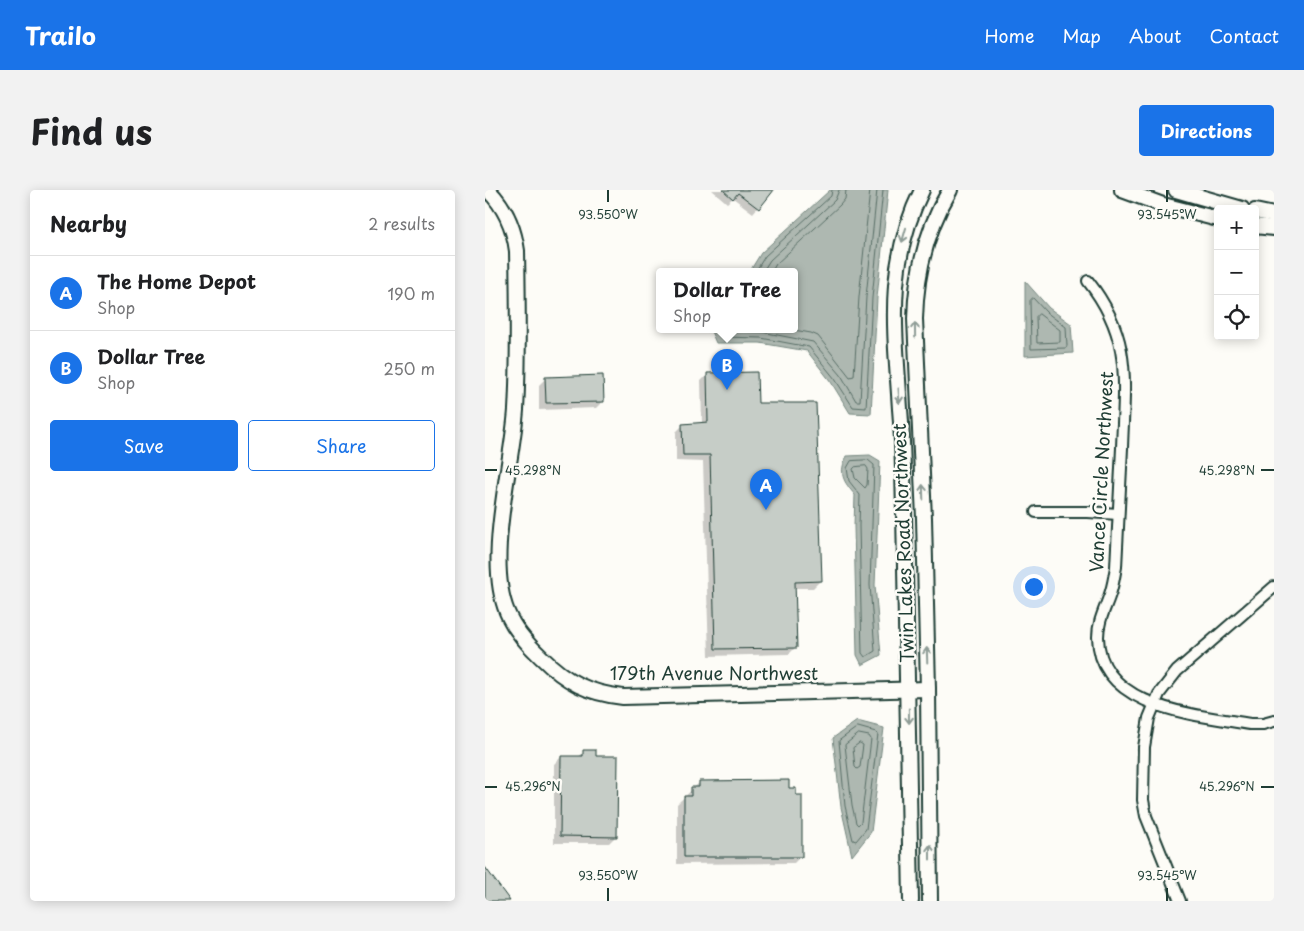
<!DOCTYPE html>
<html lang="en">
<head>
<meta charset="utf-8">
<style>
  :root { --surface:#fff; --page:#f2f2f2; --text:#202124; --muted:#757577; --line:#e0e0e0; --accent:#1a73e8 }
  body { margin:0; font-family:"Playpen Sans",sans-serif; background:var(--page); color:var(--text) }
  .controls { position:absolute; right:15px; top:15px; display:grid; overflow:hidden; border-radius:5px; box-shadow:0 2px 12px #0003 }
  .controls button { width:45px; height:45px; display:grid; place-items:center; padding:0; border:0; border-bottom:1px solid var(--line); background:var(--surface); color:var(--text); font:25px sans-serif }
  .you { position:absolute; left:548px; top:396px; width:18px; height:18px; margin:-12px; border:4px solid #fff; border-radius:50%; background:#1a73e8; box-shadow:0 0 0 8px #1a73e833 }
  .badge { display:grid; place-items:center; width:32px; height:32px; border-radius:50%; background:var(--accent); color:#fff; font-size:16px; font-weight:700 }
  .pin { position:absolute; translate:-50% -41px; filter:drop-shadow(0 1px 2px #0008) }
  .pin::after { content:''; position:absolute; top:26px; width:18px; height:15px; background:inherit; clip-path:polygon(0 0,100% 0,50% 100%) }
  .popup { position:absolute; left:171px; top:78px; width:142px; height:65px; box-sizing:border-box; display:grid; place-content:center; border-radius:5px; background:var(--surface); filter:drop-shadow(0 1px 4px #0005); font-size:16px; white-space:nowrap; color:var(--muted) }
  .popup b { font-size:19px; color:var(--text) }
  .popup::after { content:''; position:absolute; left:50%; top:100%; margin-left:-10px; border:10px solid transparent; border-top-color:var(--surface) }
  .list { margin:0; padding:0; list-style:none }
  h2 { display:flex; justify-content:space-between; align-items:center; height:65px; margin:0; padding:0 20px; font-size:21px }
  h2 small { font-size:16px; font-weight:400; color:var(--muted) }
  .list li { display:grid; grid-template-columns:32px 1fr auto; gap:15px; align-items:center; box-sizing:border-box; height:75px; padding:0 20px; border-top:1px solid var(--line) }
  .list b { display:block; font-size:19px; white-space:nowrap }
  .list p { margin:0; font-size:16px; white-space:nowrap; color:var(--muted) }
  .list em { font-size:16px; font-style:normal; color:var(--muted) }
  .actions { display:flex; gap:10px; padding:15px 20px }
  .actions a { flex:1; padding:11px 0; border:1px solid var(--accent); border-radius:5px; text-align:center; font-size:18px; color:var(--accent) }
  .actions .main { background:var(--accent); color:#fff }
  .icon { flex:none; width:28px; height:28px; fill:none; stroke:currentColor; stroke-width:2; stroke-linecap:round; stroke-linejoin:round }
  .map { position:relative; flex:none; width:789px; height:711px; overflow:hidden; border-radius:5px }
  header { display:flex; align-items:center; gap:30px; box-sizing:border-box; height:70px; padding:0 25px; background:var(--accent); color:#fff }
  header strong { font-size:24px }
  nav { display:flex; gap:28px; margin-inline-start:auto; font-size:18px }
  .intro { display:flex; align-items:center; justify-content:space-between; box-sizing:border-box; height:120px; padding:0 30px }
  h1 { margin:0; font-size:35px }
  .button { padding:12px 22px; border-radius:5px; background:var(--accent); color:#fff; font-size:18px; font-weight:700 }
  main { display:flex; gap:30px; padding:0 30px }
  aside { flex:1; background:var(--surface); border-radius:5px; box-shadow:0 2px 12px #0003 }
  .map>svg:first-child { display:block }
</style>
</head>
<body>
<header>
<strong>Trailo</strong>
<nav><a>Home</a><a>Map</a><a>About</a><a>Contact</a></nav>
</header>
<div class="intro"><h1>Find us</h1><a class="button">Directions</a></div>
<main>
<aside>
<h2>Nearby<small>2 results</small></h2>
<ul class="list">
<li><span class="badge">A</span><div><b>The Home Depot</b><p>Shop</p></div><em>190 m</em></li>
<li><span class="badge">B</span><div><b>Dollar Tree</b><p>Shop</p></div><em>250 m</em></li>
</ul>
<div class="actions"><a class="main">Save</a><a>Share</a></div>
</aside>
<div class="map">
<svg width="789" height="711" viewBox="0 0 789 711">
  <rect width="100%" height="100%" fill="#fdfcf7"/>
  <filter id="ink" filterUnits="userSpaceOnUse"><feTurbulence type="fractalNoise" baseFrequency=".02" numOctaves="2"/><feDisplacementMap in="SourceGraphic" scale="10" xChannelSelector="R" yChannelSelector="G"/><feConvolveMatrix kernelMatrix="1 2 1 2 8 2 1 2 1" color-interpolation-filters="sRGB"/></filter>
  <g filter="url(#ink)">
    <g fill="#aeb8b1" stroke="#75877f">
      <polygon points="345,0 403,0 392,108 386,224 365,223 346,192 322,161 275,153 231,153 225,139 310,139 310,81 265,81 276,63"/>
      <polygon points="540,91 564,118 586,134 588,163 540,166"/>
      <path d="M385,265L395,271L390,395L396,465L377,475L372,465L369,336L370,305C358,291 353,283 362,266Z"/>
      <polygon points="372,531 399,538 386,642 367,666 356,617 348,548"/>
    </g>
    <g fill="#0003">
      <polygon points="227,0 288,0 268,23 248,8 242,13"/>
      <polygon points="223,184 272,214 335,391 328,398 309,398 311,457 304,464 224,466 218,272 191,271 191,242 198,235 217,234 216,191"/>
      <polygon points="61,188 118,211 111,218 54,220 54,195"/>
      <polygon points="99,562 110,567 131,646 124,653 69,653 69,574 76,567 93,567"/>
      <polygon points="215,592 316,666 309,673 192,674 192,614"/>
    </g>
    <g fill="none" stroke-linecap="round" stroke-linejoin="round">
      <g stroke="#586e66" stroke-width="1">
        <polyline points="271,81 280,66 346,6 347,0"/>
        <polyline points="278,81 285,70 350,10 354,0"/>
        <polyline points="287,81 291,74 355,15 360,9 361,0"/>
        <polygon points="548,108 561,122 581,137 582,156 581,158 546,159 545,111"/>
        <polygon points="554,124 575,140 575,152 552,153 551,127"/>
        <polyline points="231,139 236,147 276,148 324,157 350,189 368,217 381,218 387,108 398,0"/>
        <polyline points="237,139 240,141 277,142 328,152 356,185 371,211 375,211 381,107 392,0"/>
        <polyline points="303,139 326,143 333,146 365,187 369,186 374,107 385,0"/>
        <polygon points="383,270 389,275 385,395 390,461 380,467 377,463 374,336 375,305 364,291 362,278 366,271"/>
        <polygon points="381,276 383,279 382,295 380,298 370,288 368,279 370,277"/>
        <polygon points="373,537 391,542 393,544 381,639 371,651 368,650 360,616 354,551"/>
        <polygon points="374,544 384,546 386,549 376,632 373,635 371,633 367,615 360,555"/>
        <polygon points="375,553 378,555 375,577 372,579 370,577 368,558"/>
      </g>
    </g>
    <g fill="#c6cdc7" stroke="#1f3d34">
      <polygon points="238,0 289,0 274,19 253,3 248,9"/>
      <polygon points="272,182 273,213 331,213 337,391 310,392 312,458 230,459 225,265 198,265 197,234 223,232 222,183"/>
      <polygon points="118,185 119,212 61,213 60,187"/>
      <polygon points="98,560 111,560 111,566 133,566 132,647 75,646 76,566 98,566"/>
      <polygon points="304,590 304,598 311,598 311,605 317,605 317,667 199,667 199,606 206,606 206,597 214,597 214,591"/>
      <polygon points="0,677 25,711 0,711"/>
    </g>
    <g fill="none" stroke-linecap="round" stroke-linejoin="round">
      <defs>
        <g id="street">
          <path d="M603,91C648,148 639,192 637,258C635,298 633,337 631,377C629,387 628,397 624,407C619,421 613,432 613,447C614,519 713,525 765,534H778L789,531"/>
          <polyline points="551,322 603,322 633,324"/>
          <polyline points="695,711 661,626 658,610 659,557 664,528 674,504 692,481 789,397"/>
        </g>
        <g id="secondary">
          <path d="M3,0C20,17 29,38 32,61C33,114 34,167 31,220C27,277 0,369 22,422C29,439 42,454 56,467C81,492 103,503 138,507L443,499"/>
          <polyline points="637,0 678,15 733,29"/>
          <polyline points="691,0 757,19"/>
          <polyline points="770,21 789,25"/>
          <polyline points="770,36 789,38"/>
          <path d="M426,711C424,581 422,451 419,321C418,287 418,253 415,219C410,139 400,75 437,0"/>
          <path d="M445,711L443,499L439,328L430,129C431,83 441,40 465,0"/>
        </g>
      </defs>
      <use href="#street" stroke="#1f3d34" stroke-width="14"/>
      <use href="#secondary" stroke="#1f3d34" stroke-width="18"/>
      <use href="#street" stroke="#fdfcf7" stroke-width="10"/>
      <use href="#secondary" stroke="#fdfcf7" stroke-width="14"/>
    </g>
    <defs><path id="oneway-shaft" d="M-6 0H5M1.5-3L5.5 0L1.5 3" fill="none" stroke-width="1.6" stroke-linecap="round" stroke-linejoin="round" transform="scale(1.25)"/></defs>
    <g stroke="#8e9c96">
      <use href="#oneway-shaft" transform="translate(419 45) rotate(106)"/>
      <use href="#oneway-shaft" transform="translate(430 140) rotate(-91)"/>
      <use href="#oneway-shaft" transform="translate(414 206) rotate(86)"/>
      <use href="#oneway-shaft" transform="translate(438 302) rotate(-92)"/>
      <use href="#oneway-shaft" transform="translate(442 465) rotate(-92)"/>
      <use href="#oneway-shaft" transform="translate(424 526) rotate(89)"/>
      <use href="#oneway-shaft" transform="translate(445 662) rotate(-90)"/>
    </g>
  </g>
  <path fill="none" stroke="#1f3d34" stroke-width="2" d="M123,0V12M682,0V12M0,280H12M776,280H789M0,597H12M776,597H789M123,698V711M682,698V711"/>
  <g text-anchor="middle" stroke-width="5" stroke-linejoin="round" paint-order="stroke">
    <g font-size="18" fill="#1f3d34" stroke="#fdfcf7">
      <text transform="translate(617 282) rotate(-87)" y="6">Vance Circle Northwest</text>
      <text transform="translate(419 353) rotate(-92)" y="6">Twin Lakes Road Northwest</text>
      <text x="229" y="490">179th Avenue Northwest</text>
    </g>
  </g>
  <g font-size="12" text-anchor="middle" fill="#1f3d34" stroke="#fdfcf7" stroke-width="5" stroke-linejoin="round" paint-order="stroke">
    <text x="123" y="29">93.550°W</text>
    <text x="682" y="29">93.545°W</text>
    <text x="48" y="285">45.298°N</text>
    <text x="742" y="285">45.298°N</text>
    <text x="48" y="601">45.296°N</text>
    <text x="742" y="601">45.296°N</text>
    <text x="123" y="690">93.550°W</text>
    <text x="682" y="690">93.545°W</text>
  </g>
</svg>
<div class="controls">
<button>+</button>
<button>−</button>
<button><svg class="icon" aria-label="locate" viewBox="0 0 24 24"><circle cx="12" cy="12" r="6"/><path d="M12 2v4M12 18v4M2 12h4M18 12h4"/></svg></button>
</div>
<div class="you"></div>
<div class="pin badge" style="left:281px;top:320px">A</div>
<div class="pin badge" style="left:242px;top:200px">B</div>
<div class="popup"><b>Dollar Tree</b>Shop</div>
</div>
</main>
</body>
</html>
